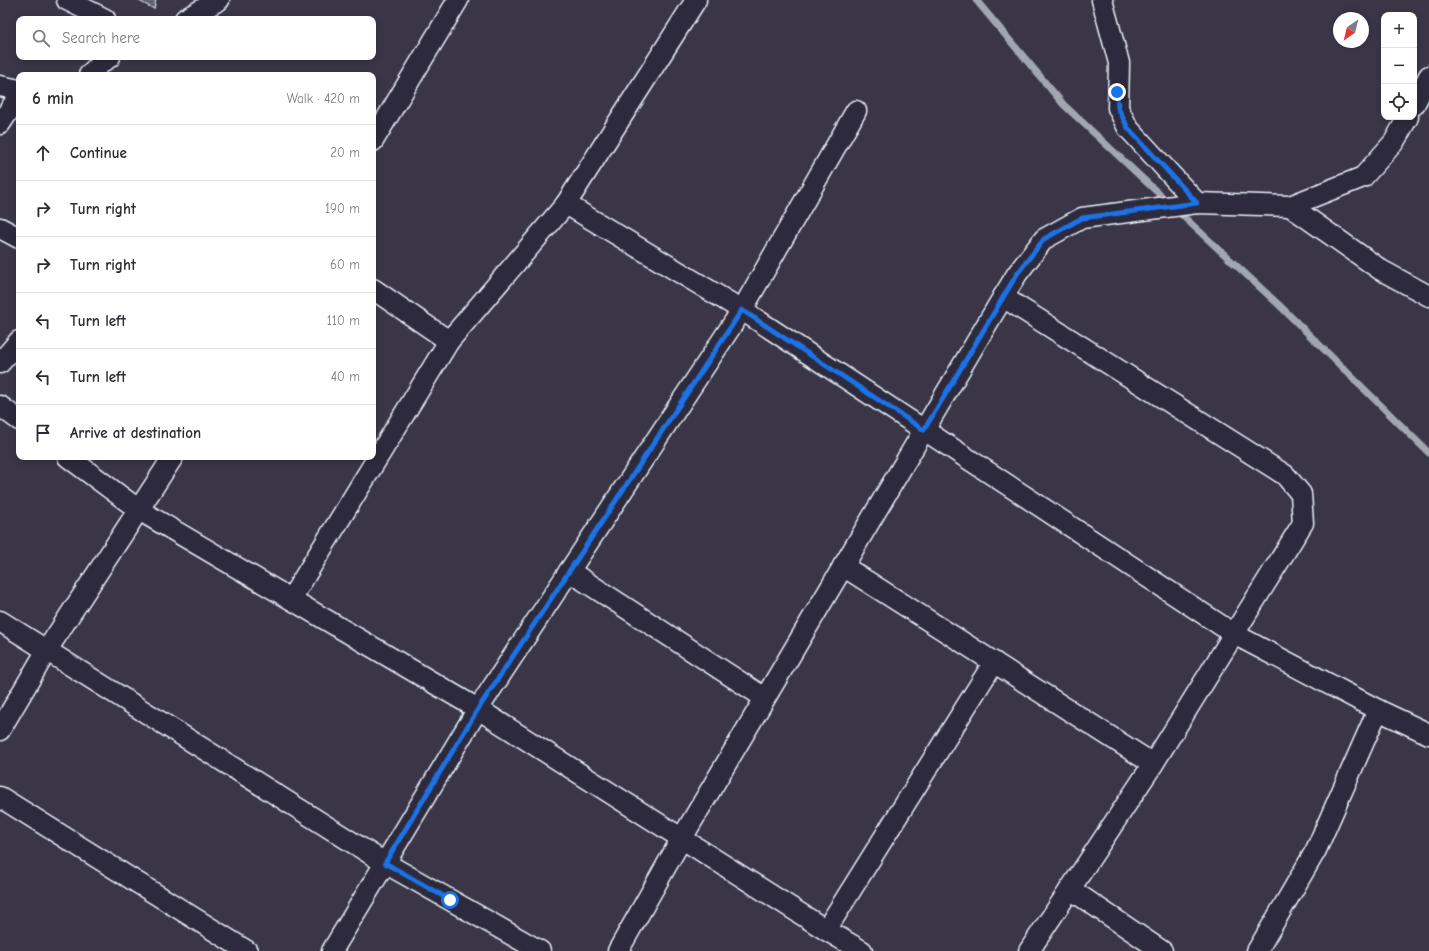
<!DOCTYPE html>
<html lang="en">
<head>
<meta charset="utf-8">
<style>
  :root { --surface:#fff; --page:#f7f7f7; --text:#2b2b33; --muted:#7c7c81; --line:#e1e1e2 }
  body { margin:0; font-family:"Comic Neue",sans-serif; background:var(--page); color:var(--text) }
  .controls { position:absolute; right:12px; top:12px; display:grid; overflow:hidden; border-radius:8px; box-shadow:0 2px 6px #0003 }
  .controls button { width:36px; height:36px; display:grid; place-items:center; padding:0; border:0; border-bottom:1px solid var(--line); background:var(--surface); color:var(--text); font:20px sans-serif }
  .compass { position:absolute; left:1333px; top:12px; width:36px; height:36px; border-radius:50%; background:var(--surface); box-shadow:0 2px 6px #0003; rotate:215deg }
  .stop { position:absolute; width:12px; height:12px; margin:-9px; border:3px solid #1a73e8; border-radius:50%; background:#fff }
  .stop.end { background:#1a73e8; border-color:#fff; box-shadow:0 1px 4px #0008 }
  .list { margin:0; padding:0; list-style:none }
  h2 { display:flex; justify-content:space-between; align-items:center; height:52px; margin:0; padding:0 16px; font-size:17px }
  h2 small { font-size:13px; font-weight:400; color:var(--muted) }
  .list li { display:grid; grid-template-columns:26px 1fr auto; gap:12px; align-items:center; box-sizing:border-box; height:56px; padding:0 16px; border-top:1px solid var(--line) }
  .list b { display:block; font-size:15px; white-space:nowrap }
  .list em { font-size:13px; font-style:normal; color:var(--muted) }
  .icon { flex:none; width:22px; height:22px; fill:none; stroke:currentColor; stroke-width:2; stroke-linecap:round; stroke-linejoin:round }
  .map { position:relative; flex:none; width:1429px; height:951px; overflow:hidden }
  .search { position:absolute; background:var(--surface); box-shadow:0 2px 6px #0003; left:16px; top:16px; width:360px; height:44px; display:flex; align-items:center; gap:10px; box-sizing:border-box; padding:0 14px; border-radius:8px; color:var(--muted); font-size:15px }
  .panel { position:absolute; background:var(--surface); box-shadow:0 2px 6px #0003; left:16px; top:72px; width:360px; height:388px; border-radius:8px }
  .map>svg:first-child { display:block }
</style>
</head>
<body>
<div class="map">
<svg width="1429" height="951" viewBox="0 0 1429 951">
  <rect width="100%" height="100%" fill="#3a3648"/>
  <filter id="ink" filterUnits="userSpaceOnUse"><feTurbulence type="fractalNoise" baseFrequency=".025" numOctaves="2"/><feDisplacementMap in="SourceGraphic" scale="8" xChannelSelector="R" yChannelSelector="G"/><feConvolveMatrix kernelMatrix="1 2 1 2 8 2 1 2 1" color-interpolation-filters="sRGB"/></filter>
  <g filter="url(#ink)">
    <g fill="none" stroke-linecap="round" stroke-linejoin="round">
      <polyline stroke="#a2a6b1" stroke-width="7" points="976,0 1064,105 1172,206 1278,304 1429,453"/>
    </g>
    <polygon fill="#636171" stroke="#e8f1f8" points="139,0 156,0 154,9 139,1"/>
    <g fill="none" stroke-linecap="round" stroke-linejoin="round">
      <defs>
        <g id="minor">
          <polyline points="67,0 105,19"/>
          <polyline points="1102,0 1119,63 1118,108 1128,128 1197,203"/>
          <polyline points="185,19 219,0"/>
          <polyline points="89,75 102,62 110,57"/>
          <polyline points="0,86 19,90"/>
          <polyline points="1414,105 1429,76"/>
          <polyline points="0,124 19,96"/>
          <polyline points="373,141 458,0"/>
          <polyline points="566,204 742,310 1234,634 1378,710 1429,734"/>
          <polyline points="1290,206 1381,270 1429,296"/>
          <polyline points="0,228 19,238"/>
          <polyline points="373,289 449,341"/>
          <polyline points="1003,297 1285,475 1301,494 1303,523 1153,764 1029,951"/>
          <polyline points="0,363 19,341"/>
          <polyline points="0,406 19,420"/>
          <polyline points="68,457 139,510 478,709 742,310 856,111"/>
          <polyline points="843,566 1153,764"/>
          <polyline points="569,571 765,698"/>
          <polyline points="291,599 449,341 566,204 696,0"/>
          <polyline points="0,621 385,863 540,951"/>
          <polyline points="0,730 47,650 173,457"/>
          <polyline points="0,797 247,951"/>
          <polyline points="1070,889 1162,951"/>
          <polyline points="826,930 994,662"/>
          <polyline points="332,951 478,709 826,930 862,951"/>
          <polyline points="618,951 682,838 1003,297 1017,274 1044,239 1082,218 1197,203 1290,206 1363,177 1394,142 1408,117"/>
          <polyline points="1257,951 1276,919 1316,850 1378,710"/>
        </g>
      </defs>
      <use href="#minor" stroke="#e8f1f8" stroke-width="23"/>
      <use href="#minor" stroke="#2f2a3d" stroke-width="20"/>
    </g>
  </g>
  <g fill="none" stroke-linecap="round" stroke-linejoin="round" filter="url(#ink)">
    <polyline stroke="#1a73e8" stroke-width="5" points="450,900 385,863 478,709 742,310 924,430 1017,274 1044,239 1082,218 1197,203 1128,128 1118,108 1117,92"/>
  </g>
</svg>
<div class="controls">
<button>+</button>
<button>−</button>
<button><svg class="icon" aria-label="locate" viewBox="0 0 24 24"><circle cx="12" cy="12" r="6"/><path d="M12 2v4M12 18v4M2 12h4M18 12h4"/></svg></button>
</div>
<svg class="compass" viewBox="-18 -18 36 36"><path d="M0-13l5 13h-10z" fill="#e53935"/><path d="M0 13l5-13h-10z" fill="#7c7c81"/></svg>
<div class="stop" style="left:450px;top:900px"></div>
<div class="stop end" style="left:1117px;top:92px"></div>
<div class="search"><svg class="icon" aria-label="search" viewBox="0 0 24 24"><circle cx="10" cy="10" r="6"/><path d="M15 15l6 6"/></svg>Search here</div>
<section class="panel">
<h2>6 min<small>Walk · 420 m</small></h2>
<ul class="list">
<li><svg class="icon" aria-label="ahead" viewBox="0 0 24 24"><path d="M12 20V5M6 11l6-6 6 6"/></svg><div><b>Continue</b></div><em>20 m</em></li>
<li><svg class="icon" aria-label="right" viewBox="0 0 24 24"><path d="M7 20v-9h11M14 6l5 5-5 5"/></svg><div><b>Turn right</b></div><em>190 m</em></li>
<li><svg class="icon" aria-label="right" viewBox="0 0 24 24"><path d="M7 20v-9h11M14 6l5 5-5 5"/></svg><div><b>Turn right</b></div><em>60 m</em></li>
<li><svg class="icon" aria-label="left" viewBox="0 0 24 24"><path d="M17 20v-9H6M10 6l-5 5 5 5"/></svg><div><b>Turn left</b></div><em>110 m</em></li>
<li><svg class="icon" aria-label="left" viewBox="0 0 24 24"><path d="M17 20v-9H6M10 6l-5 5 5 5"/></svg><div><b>Turn left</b></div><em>40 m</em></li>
<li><svg class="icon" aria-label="arrive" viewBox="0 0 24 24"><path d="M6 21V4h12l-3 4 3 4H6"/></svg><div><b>Arrive at destination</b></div></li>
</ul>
</section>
</div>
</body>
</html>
